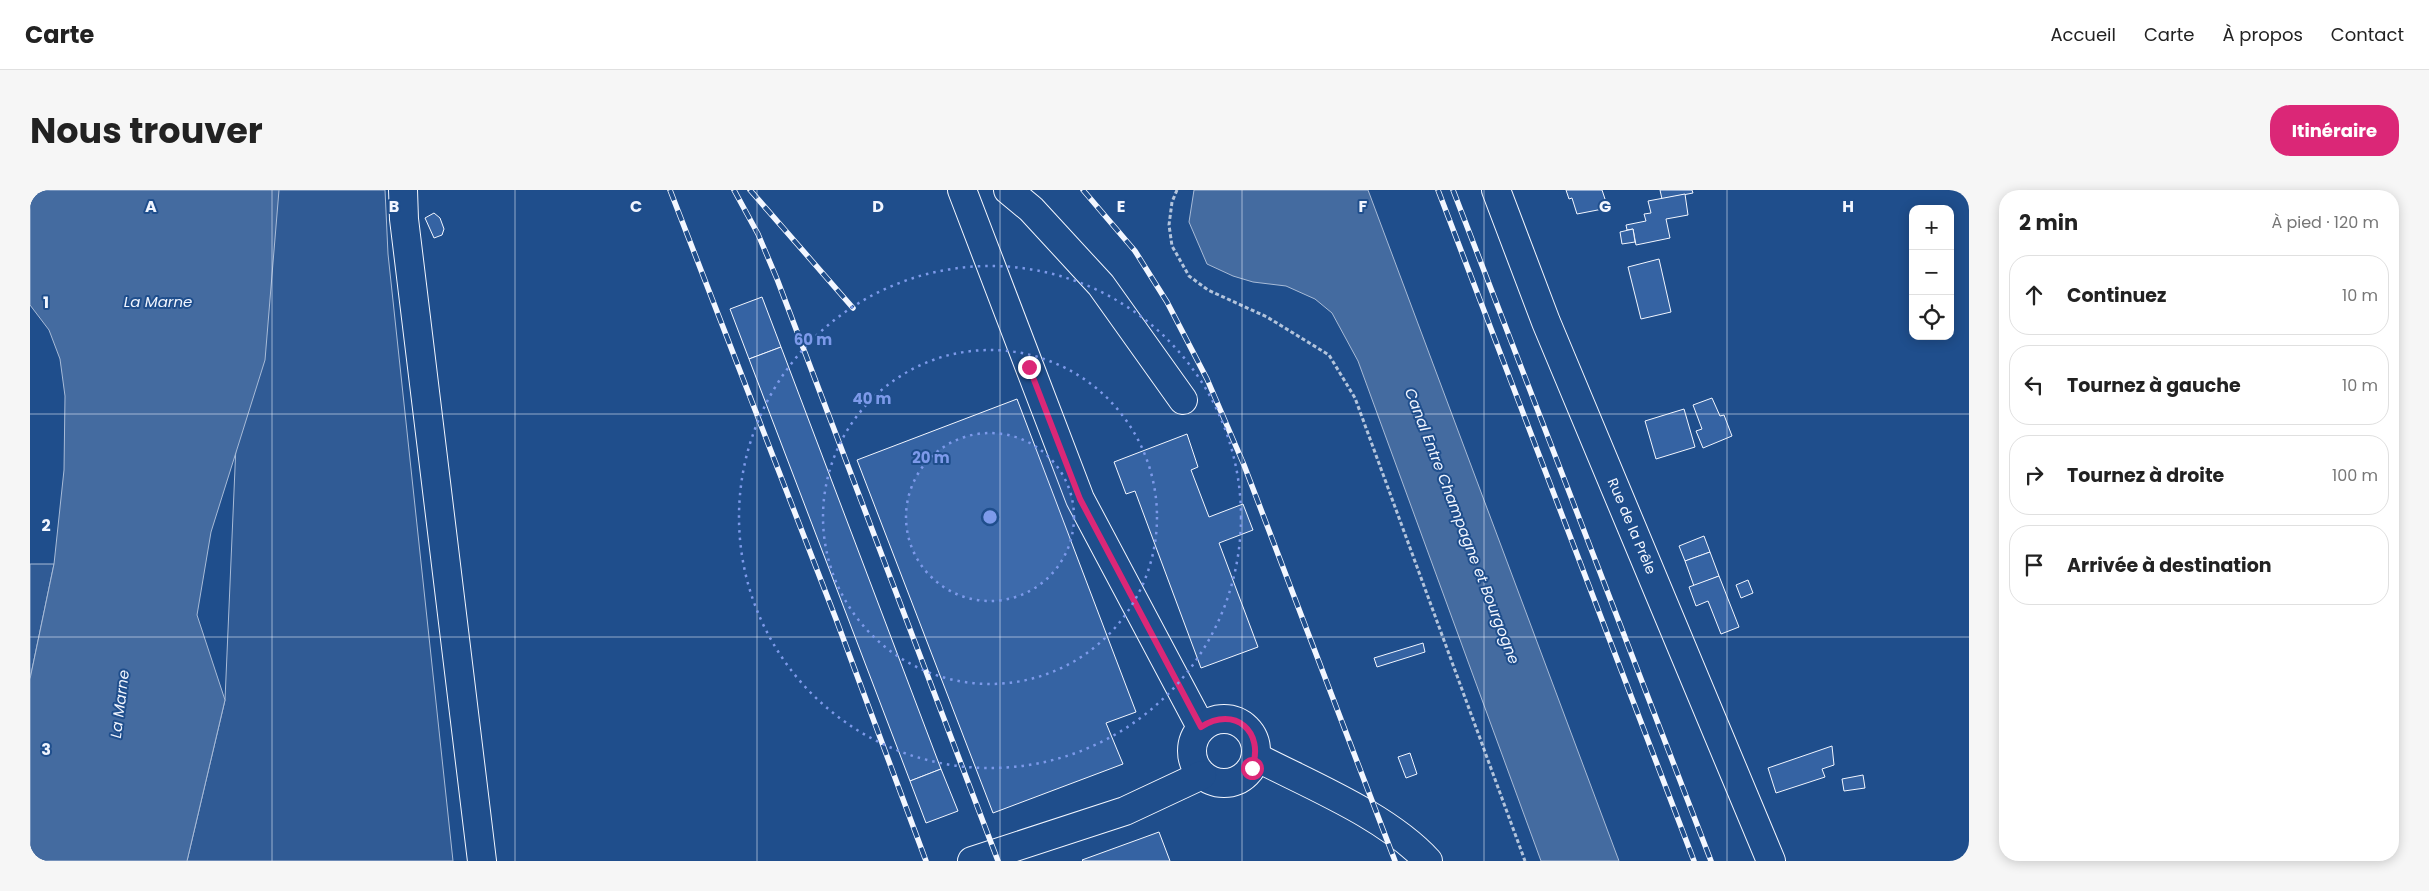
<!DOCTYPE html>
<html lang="fr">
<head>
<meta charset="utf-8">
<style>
  :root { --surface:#fff; --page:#f6f6f6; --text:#222; --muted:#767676; --line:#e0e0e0; --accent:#db2777 }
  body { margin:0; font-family:Poppins,sans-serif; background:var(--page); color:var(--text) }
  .controls { position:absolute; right:15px; top:15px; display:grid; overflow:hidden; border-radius:10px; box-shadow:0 2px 12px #0003 }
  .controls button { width:45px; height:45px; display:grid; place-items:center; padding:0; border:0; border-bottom:1px solid var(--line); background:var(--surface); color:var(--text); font:25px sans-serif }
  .stop { position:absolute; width:15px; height:15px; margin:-11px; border:4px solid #db2777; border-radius:50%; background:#fff }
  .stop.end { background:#db2777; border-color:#fff; box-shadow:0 1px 5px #0008 }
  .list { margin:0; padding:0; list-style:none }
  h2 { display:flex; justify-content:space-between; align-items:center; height:65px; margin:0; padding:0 20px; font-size:21px }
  h2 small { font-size:16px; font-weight:400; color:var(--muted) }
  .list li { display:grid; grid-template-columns:32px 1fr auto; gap:15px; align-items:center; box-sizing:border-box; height:80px; margin:0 10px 10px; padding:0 10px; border:1px solid var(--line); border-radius:20px }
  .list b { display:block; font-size:19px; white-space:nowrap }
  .list em { font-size:16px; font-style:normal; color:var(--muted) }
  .icon { flex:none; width:28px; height:28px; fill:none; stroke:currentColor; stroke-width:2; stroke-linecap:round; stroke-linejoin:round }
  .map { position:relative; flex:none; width:1939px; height:671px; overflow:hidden; border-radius:20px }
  header { display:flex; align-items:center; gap:30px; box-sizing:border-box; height:70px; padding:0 25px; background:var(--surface); border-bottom:1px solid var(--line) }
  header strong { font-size:24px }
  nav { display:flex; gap:28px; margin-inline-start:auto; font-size:18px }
  .intro { display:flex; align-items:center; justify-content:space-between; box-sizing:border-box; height:120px; padding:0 30px }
  h1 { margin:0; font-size:35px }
  .button { padding:12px 22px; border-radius:20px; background:var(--accent); color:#fff; font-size:18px; font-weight:700 }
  main { display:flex; gap:30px; padding:0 30px }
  aside { flex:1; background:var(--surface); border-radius:20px; box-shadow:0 2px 12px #0003 }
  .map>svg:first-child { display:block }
</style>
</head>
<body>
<header>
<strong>Carte</strong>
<nav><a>Accueil</a><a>Carte</a><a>À propos</a><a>Contact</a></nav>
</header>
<div class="intro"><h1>Nous trouver</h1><a class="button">Itinéraire</a></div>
<main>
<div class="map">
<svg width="1939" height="671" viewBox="0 0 1939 671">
  <rect width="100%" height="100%" fill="#1f4e8c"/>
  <g fill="#305b95" stroke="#a8bbd7">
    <polygon points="217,0 355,0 358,64 423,671 157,671 195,510"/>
    <polygon points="0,374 24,374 0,489"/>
  </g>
  <g fill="#446ba0" stroke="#a8bbd7">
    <polygon points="0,0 249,0 235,170 181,342 167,425 195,510 157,671 0,671 0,489 24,374 34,280 35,206 30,169 19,140 0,115"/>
    <polygon points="1164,0 1338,0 1589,671 1511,671 1328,171 1302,123 1285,109 1256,96 1223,92 1203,86 1177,74 1159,32"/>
  </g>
  <g fill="#3563a3" stroke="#f2f6ff">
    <polygon points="1536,0 1572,0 1578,18 1547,24 1542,8 1539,9"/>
    <polygon points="1630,0 1662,0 1663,3 1632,9"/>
    <polygon points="1655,4 1658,25 1636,29 1640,48 1606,55 1603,39 1597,40 1596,35 1616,31 1614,24 1621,23 1618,11"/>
    <polygon points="404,23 410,28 414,39 412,45 404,48 395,28"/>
    <polygon points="1603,39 1605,52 1592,54 1590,42"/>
    <polygon points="1629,69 1641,122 1611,129 1598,77"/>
    <polygon points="732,107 751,157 719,169 700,119"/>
    <polygon points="751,157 911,579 880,591 719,169"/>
    <polygon points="1682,208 1690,226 1694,225 1702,246 1673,258 1666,241 1672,239 1663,215"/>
    <polygon points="987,209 1106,522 1076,533 1093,574 963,623 827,270"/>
    <polygon points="1654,219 1665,257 1626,269 1615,231"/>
    <polygon points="1157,244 1168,277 1161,280 1179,327 1213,314 1223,340 1189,353 1228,457 1171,478 1105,301 1096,304 1084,272"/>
    <polygon points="1674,346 1680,362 1655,371 1649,356"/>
    <polygon points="1680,362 1689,386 1664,396 1655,371"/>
    <polygon points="1689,386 1709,437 1691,444 1678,411 1666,416 1659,397"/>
    <polygon points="1718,390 1723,403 1711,408 1706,395"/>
    <polygon points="1393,453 1395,462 1347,477 1344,468"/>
    <polygon points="1802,556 1804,575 1792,579 1795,587 1746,603 1738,578"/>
    <polygon points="1380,563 1387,584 1376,588 1368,567"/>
    <polygon points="911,579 928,621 896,633 880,591"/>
    <polygon points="1833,585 1835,598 1814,601 1812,589"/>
    <polygon points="1129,642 1140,671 1053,671 1052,670"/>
  </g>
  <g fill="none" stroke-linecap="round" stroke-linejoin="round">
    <defs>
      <g id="minor">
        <polyline points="373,0 374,29 452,671"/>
        <polyline points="932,0 1050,309 1171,537"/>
        <polyline points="978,0 1001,19 1071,95 1153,210"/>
        <polyline points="1466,0 1516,132 1741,671"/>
        <circle cx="1194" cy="561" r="32"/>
        <path d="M1226,567C1280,595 1357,626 1398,671"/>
        <polyline points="942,671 1095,621 1172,585"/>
      </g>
    </defs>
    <use href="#minor" stroke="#f2f6ff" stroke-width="30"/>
    <polyline stroke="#b3c4dc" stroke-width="3" stroke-dasharray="4 2.5" stroke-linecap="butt" points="1147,0 1142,12 1139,35 1142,56 1159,86 1178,100 1237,127 1299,165 1325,208 1495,671"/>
    <use href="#minor" stroke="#1f4e8c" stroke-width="28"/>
    <defs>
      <g id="rail">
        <polyline points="640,0 806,429 896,671"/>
        <polyline points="704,0 728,44 747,89 968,671"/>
        <polyline points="720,0 823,118"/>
        <polyline points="1053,0 1105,61 1137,112 1177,189 1214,275 1365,671"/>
        <polyline points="1408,0 1664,671"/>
        <polyline points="1423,0 1681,671"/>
      </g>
    </defs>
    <use href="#rail" stroke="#f2f6ff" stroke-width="5.5"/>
    <use href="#rail" stroke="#1f4e8c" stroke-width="4" stroke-dasharray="11" stroke-linecap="butt"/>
  </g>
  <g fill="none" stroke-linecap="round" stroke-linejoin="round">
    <path stroke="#db2777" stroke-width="6" d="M999,177L1050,309L1171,537C1205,515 1235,542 1222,578"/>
  </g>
  <path fill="none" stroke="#f2f6ff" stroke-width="1" stroke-opacity="0.55" d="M242,0V671M485,0V671M727,0V671M970,0V671M1212,0V671M1454,0V671M1697,0V671M0,224H1939M0,447H1939"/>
  <circle cx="960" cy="327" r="84" fill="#7d9aea" fill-opacity=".12"/>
  <g fill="none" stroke="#7d9aea" stroke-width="2.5" stroke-dasharray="2.5 5">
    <circle cx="960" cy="327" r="84"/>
    <circle cx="960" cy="327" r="167"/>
    <circle cx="960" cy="327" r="251"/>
  </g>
  <g text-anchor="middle" stroke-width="4" stroke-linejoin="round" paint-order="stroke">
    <g font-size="14" fill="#f2f6ff" stroke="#1f4e8c">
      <text transform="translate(1602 336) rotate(67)" y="5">Rue de la Prêle</text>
    </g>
    <g font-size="15" font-style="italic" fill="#f2f6ff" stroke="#1f4e8c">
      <text x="128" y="117">La Marne</text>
      <text transform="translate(1432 336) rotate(69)" y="5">Canal Entre Champagne et Bourgogne</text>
      <text transform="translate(90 514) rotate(-83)" y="5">La Marne</text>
    </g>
  </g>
  <g font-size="16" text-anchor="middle" font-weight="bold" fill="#f2f6ff" stroke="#1f4e8c" stroke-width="4" stroke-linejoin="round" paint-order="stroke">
    <text x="121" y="22">A</text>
    <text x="364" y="22">B</text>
    <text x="606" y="22">C</text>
    <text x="848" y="22">D</text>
    <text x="1091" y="22">E</text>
    <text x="1333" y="22">F</text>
    <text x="1575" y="22">G</text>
    <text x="1818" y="22">H</text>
    <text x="16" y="118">1</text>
    <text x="16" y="341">2</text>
    <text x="16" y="565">3</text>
  </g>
  <circle cx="960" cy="327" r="8" fill="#7d9aea" stroke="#1f4e8c" stroke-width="2.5"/>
  <g font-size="15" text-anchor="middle" font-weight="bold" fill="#7d9aea" stroke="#1f4e8c" stroke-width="4" stroke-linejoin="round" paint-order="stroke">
    <text x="783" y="155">60 m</text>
    <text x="842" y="214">40 m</text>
    <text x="901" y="273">20 m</text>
  </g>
</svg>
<div class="controls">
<button>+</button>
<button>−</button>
<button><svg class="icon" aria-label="locate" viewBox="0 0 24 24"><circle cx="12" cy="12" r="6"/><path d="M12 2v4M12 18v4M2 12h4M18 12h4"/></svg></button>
</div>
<div class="stop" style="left:1222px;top:578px"></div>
<div class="stop end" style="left:999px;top:177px"></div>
</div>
<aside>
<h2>2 min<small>À pied · 120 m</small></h2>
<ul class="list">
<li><svg class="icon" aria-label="ahead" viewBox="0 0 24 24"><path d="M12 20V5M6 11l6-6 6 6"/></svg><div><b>Continuez</b></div><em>10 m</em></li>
<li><svg class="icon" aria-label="left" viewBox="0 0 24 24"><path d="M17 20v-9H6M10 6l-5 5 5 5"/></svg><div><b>Tournez à gauche</b></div><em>10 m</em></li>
<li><svg class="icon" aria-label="right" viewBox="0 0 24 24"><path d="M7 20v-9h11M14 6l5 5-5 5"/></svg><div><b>Tournez à droite</b></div><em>100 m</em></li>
<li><svg class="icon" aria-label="arrive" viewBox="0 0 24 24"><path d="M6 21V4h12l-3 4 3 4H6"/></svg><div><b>Arrivée à destination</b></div></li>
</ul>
</aside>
</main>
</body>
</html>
